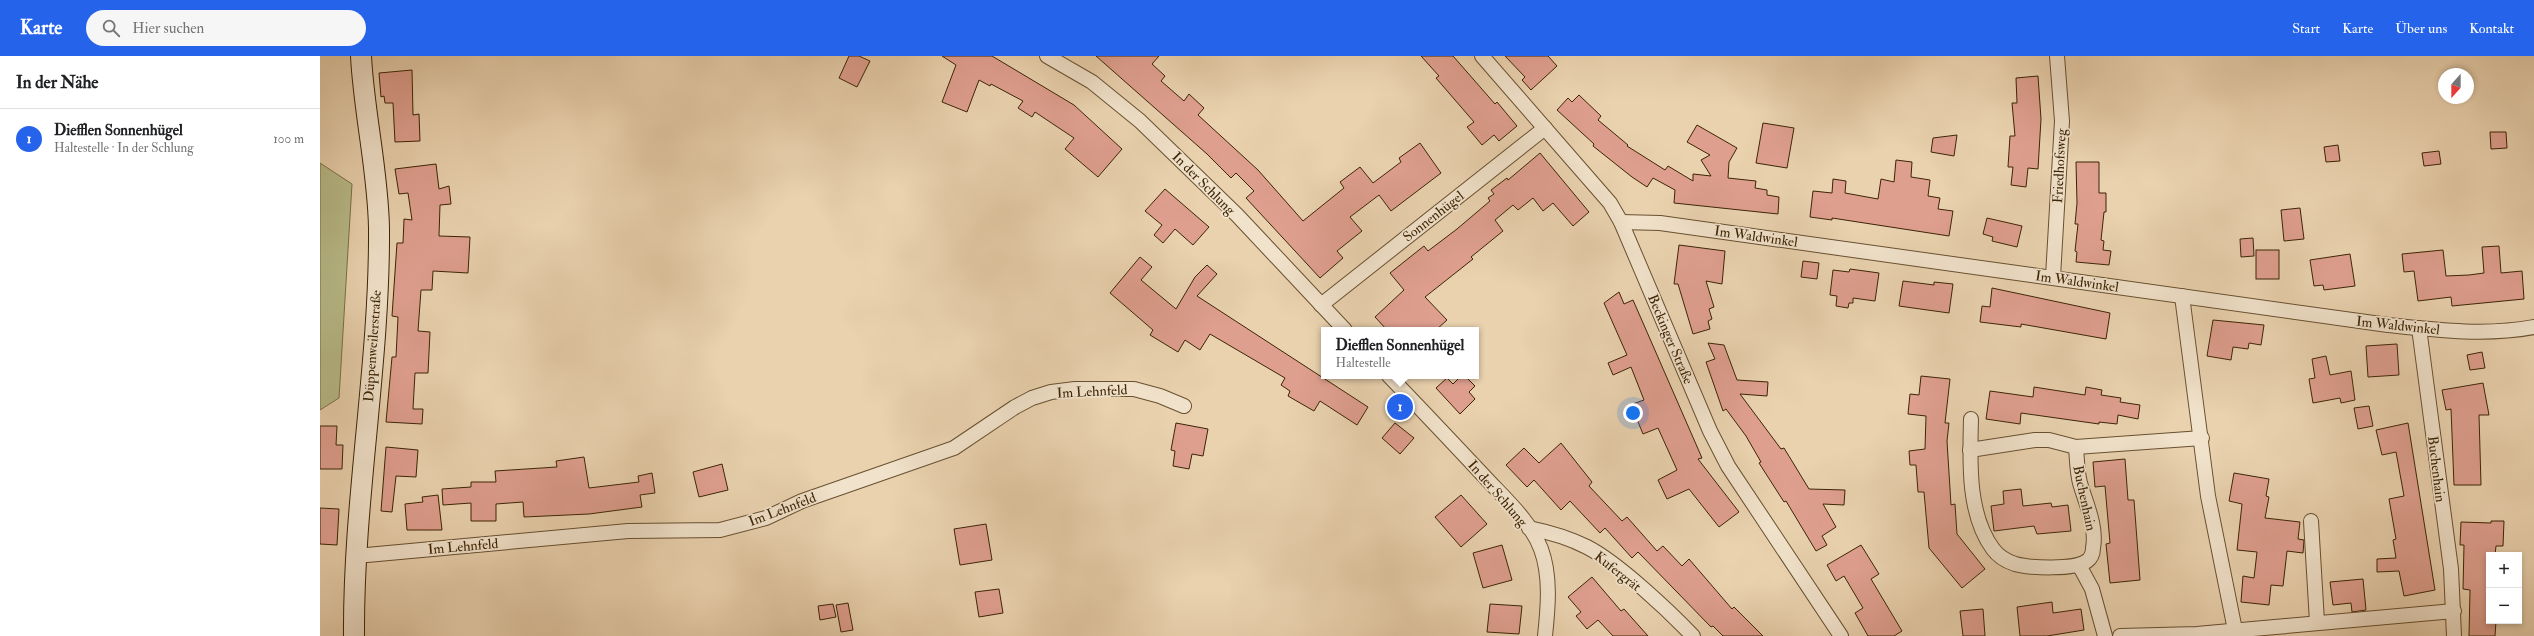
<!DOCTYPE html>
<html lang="de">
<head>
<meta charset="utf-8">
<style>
  :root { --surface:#fff; --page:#f6f6f6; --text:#202124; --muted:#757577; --line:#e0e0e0; --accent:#2563eb }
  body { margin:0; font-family:"IM FELL Double Pica",serif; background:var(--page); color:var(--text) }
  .controls { position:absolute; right:12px; bottom:12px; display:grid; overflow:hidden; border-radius:0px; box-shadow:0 2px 6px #0003 }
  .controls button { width:36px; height:36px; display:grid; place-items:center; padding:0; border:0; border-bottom:1px solid var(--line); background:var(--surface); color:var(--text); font:20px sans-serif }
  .compass { position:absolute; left:2118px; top:12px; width:36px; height:36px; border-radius:50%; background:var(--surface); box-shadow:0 2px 6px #0003; rotate:201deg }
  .you { position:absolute; left:1313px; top:357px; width:14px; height:14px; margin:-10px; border:3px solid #fff; border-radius:50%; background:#1a73e8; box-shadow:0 0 0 6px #1a73e833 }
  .badge { display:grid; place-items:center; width:26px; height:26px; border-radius:50%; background:var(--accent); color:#fff; font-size:13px; font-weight:700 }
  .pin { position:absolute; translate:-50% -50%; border:2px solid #fff; box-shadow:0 1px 4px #0006 }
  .popup { position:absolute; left:1001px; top:271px; width:158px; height:52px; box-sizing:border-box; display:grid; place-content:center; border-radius:0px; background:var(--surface); filter:drop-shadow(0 1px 3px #0005); font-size:13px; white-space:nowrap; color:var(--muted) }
  .popup b { font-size:15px; color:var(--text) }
  .popup::after { content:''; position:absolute; left:50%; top:100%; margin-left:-8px; border:8px solid transparent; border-top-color:var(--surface) }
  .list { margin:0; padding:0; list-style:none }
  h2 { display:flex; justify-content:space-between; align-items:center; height:52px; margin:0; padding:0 16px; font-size:17px }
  h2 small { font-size:13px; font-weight:400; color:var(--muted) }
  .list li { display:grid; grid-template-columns:26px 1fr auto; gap:12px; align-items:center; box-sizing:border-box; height:60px; padding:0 16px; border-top:1px solid var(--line) }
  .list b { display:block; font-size:15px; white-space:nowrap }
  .list p { margin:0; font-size:13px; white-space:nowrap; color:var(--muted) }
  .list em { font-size:13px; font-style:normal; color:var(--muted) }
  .icon { flex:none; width:22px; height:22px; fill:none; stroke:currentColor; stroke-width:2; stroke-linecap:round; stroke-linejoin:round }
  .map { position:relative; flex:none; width:2214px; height:580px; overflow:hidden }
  header { display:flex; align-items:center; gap:24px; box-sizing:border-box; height:56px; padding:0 20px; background:var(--accent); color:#fff }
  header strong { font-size:19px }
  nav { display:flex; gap:22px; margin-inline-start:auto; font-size:14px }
  .search { width:280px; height:36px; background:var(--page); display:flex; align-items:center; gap:10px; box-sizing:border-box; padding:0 14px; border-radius:22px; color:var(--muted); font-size:15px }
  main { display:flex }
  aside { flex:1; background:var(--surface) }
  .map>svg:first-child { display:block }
</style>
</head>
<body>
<header>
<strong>Karte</strong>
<div class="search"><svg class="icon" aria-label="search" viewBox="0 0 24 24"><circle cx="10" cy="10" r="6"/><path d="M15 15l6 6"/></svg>Hier suchen</div>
<nav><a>Start</a><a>Karte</a><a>Über uns</a><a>Kontakt</a></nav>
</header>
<main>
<aside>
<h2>In der Nähe<small></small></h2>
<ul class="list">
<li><span class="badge">1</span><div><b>Diefflen Sonnenhügel</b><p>Haltestelle · In der Schlung</p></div><em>100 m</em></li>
</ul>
</aside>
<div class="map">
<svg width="2214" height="580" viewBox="0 0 2214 580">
  <rect width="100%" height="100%" fill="#ead2af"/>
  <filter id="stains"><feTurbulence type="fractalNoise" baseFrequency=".005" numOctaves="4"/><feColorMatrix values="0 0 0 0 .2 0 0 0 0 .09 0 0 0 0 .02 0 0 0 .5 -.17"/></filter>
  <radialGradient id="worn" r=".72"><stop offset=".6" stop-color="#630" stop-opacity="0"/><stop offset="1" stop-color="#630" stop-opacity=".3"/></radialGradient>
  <polygon fill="#b8bb89" stroke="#7a7047" points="0,107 32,128 19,342 0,354"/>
  <g fill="#df9f8f" stroke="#3c2405">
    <polygon points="529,0 539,0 550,5 537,31 519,22"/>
    <polygon points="622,0 672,0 754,49 802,93 778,121 745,93 754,82 715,56 712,61 698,52 703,45 671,28 670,30 659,24 647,56 622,46 636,9"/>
    <polygon points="776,0 839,0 832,8 845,20 841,25 864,45 869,38 884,52 878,59 938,114 983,165 1024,132 1020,126 1040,111 1053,127 1081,106 1079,102 1100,87 1121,117 1071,155 1059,139 1030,161 1042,175 1017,195 1023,202 1000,222 926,142 934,135 916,117 911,122 887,98"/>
    <polygon points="1101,0 1133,0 1175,48 1177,46 1197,70 1179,85 1174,79 1162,89 1147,71 1154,66 1116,22 1119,20"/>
    <polygon points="1185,0 1228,0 1237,10 1211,34 1202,24 1205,21"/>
    <polygon points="92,14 93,59 99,58 100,85 75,86 73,47 65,47 64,40 61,41 59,17"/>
    <polygon points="1718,20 1721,63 1718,113 1708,112 1706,131 1691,129 1693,111 1688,111 1690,80 1695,80 1692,47 1697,47 1696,22"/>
    <polygon points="1259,39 1281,60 1278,64 1308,89 1307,90 1345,114 1348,110 1373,125 1373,118 1391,120 1381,104 1390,99 1367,86 1377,69 1417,92 1409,106 1408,122 1436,125 1435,132 1447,134 1447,139 1459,141 1458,158 1354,147 1355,134 1333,122 1327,131 1312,121 1273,90 1274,88 1237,54 1248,42 1252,46"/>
    <polygon points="1443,67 1474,72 1467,112 1436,107"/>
    <polygon points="2170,76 2186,76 2187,92 2171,93"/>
    <polygon points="1637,79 1634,100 1611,96 1613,82"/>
    <polygon points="2018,89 2020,105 2006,106 2004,91"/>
    <polygon points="2119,95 2121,108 2104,110 2102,97"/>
    <polygon points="1220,97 1269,156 1253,170 1233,147 1223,155 1213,142 1198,154 1193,149 1175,164 1183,175 1151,201 1153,203 1105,241 1127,264 1116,274 1067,274 1055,261 1084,234 1070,217 1104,190 1108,195 1137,173 1170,145 1168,142 1174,138 1171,134 1187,122 1188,124"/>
    <polygon points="1576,104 1592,106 1591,121 1610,124 1608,140 1620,142 1618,153 1633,155 1629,180 1512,162 1512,164 1490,161 1493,135 1512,137 1513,123 1526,125 1525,137 1558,143 1561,123 1574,126"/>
    <polygon points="1756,106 1779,106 1779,137 1786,137 1786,156 1784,156 1781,184 1784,185 1783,194 1791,195 1789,209 1756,206 1757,196 1755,195 1758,168 1755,168 1757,147"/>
    <polygon points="116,108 119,133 129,130 131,148 120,149 119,180 150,181 148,217 113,215 112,234 101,234 98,275 110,276 108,317 95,317 93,353 103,353 102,368 66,366 72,301 76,301 78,261 72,260 77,187 83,187 84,163 92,164 88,137 79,138 75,113"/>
    <polygon points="845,133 889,171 873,189 855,173 843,187 834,179 842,169 825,155"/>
    <polygon points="1980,152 1984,183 1964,185 1961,154"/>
    <polygon points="1667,162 1702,170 1697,191 1672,185 1673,181 1663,178"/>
    <polygon points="1933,182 1934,200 1921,201 1920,183"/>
    <polygon points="1359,189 1405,195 1402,228 1386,225 1394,251 1389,253 1392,263 1388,265 1390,273 1373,278 1358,228 1354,228"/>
    <polygon points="2179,190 2181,217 2202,215 2204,243 2132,250 2131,241 2098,245 2094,215 2084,216 2082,198 2123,194 2126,220 2149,219 2164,217 2162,191"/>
    <rect x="1936" y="194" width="23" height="29"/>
    <polygon points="2030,198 2035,230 2004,234 2003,229 1994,230 1990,204"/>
    <polygon points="820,201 832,211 821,224 856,253 875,221 887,209 897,218 877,240 1048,351 1037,369 1000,345 994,355 968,340 970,335 961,329 965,322 890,278 880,294 865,284 858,296 830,279 833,274 790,237"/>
    <polygon points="1483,205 1499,207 1497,223 1481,221"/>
    <polygon points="1530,213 1559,217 1555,245 1533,242 1533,247 1529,247 1528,252 1516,250 1517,240 1510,239 1513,214 1529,216"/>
    <polygon points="1583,225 1614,229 1614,226 1633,228 1629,257 1579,250"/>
    <polygon points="1672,232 1790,257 1786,283 1701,268 1701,271 1660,266 1662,250 1670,251"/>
    <polygon points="1299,236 1304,248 1313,244 1382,402 1378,403 1419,456 1399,471 1369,433 1347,443 1338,424 1357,414 1338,372 1323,378 1316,361 1312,363 1307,350 1324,344 1311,311 1293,319 1288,307 1307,299 1284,247"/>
    <polygon points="1893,264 1944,269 1941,289 1929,287 1928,293 1913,291 1911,304 1887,300"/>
    <polygon points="1388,287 1404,289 1417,324 1448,326 1447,340 1420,338 1461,393 1464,392 1489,433 1525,434 1524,449 1503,448 1516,471 1502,480 1507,489 1496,495 1466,445 1464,446 1439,407 1441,406 1426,380 1406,353 1403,355 1386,306 1395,303"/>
    <polygon points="2077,288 2079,319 2048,321 2046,290"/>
    <polygon points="2162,296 2165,312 2150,314 2147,299"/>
    <polygon points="2006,300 2010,319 2031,315 2035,344 2021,347 2020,342 1993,347 1989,323 1995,322 1992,303"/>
    <polygon points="1141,320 1145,320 1155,330 1149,336 1155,343 1140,358 1116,332 1127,322 1133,328"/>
    <polygon points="1601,320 1630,323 1625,367 1629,367 1627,385 1631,449 1635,448 1637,478 1665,513 1642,532 1609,492 1604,436 1598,436 1596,409 1590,409 1589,395 1605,393 1606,360 1588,358 1590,338 1599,339"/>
    <polygon points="2163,327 2169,359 2159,359 2161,429 2134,429 2131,353 2126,354 2122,334"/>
    <polygon points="1714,331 1765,339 1766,331 1782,334 1781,339 1801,342 1800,346 1820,349 1818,363 1798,359 1797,368 1779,366 1779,368 1701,357 1700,368 1666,363 1670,335 1713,341"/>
    <polygon points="2049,350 2053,370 2038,373 2034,352"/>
    <polygon points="856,367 888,373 883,400 872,398 869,413 853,410 855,395 851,394"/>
    <polygon points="1075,367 1094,382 1080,398 1062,382"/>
    <polygon points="2088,367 2115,534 2084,540 2079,515 2057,516 2057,503 2076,502 2073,484 2076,483 2069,443 2084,440 2076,396 2062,399 2056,374"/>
    <polygon points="0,370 17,370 16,389 23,389 22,413 0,413"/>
    <polygon points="1241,387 1272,426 1269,430 1302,465 1307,461 1337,495 1343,490 1362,510 1369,503 1412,553 1414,551 1443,580 1403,580 1393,570 1391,571 1318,496 1312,502 1285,472 1280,477 1250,445 1241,454 1214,424 1207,431 1186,409 1204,392 1219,407"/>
    <polygon points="66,391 98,394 96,421 76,420 72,456 61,455"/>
    <polygon points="264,401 269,432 319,426 318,420 332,417 335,437 320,439 322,451 269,458 204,461 203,446 176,448 176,465 151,465 151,447 123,449 122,433 151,431 151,426 176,426 175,415 237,411 236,405"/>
    <polygon points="1805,403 1808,444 1814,444 1820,524 1790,527 1786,488 1790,487 1785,430 1775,431 1773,406"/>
    <polygon points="402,408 408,434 379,441 373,416"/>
    <polygon points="1914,417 1949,423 1946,440 1949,441 1945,462 1980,466 1978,483 1984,484 1983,497 1967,495 1963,530 1951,529 1949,549 1921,546 1923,520 1934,522 1937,496 1917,494 1922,448 1909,445"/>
    <polygon points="1701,433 1703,450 1731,447 1732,451 1748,449 1751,475 1717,478 1714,470 1674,475 1671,450 1684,448 1683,435"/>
    <polygon points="118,439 122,474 87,474 85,448 103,446 102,441"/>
    <polygon points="1141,439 1167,468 1141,491 1115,461"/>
    <polygon points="0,452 19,453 17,489 0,488"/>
    <polygon points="2171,465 2184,465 2183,490 2176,490 2175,499 2169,499 2169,565 2176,565 2175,580 2149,580 2150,534 2143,533 2144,489 2140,489 2141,466 2171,467"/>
    <polygon points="666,468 672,504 640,509 634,473"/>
    <polygon points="1182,489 1192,524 1163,532 1153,497"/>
    <polygon points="1541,489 1559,518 1551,523 1582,575 1574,580 1548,580 1535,557 1543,552 1524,520 1516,525 1507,509"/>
    <polygon points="1272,521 1301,555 1304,553 1328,580 1293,580 1278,564 1267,573 1256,560 1261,556 1248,541"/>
    <polygon points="2043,523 2046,554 2032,556 2031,547 2013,549 2010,526"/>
    <polygon points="679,533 683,557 659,561 655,536"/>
    <polygon points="1732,546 1733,557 1761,553 1764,574 1727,580 1700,580 1697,551"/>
    <polygon points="528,547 533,574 521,576 516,549"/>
    <polygon points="513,548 516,561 500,564 498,550"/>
    <polygon points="1170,548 1202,550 1199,578 1167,576"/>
    <polygon points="1663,553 1665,580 1643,580 1640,555"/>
  </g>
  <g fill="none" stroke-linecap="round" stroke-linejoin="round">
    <defs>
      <g id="street">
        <polyline points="727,0 772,26 820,65 917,159 1025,274"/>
        <polyline points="1162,0 1290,147 1301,166 1390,375 1408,410 1521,580"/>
        <path d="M1301,166L1340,167L2068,269C2116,274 2166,280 2214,271"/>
        <polyline points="1733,221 1742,65 1737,0"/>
        <polyline points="1862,240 1888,440 1915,574"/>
        <polyline points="1001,249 1225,72"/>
        <polyline points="2099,272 2131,513 2134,580"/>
        <path d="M1069,320C1101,353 1132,386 1163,419C1183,441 1210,464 1221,493C1231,520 1228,552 1225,580"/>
        <path d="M1651,363C1650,404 1647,458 1673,493C1678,500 1686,505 1695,508C1709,512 1755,514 1767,505C1771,502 1773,497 1773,492C1777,470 1766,448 1760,427C1757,416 1757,403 1756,391"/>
        <polyline points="1650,394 1715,384 1729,384 1756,391 1882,382"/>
        <polyline points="1991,465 1997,566"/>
        <path d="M1209,472C1229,476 1249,482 1267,491C1298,507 1348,554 1373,580"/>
        <polyline points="36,500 308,475 400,474 446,462 482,445 634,392 695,351 712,342 731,336 755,333 814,333 840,340 864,350"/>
        <polyline points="1759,509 1772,533 1785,580"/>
        <polyline points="1800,580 1877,578 2134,555"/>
      </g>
      <path id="secondary" d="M34,580C33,444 60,308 59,172C58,114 44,58 41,0"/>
    </defs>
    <use href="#street" stroke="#685030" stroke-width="16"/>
    <use href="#secondary" stroke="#3c2405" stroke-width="22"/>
    <use href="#street" stroke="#f1e2cb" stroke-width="14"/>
    <use href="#secondary" stroke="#f1e2cb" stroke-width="20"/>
  </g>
  <g text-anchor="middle" stroke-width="3.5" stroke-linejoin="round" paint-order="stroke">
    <g font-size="14" fill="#3c2405" stroke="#f1e2cb">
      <text transform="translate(1739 110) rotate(-87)" y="5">Friedhofsweg</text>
      <text transform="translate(884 127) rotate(45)" y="5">In der Schlung</text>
      <text transform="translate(1113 160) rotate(-38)" y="5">Sonnenhügel</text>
      <text transform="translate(1436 180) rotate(8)" y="5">Im Waldwinkel</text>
      <text transform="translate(1757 225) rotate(8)" y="5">Im Waldwinkel</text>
      <text transform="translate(2078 269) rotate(6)" y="5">Im Waldwinkel</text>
      <text transform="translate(1351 283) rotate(67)" y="5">Beckinger Straße</text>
      <text transform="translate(52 290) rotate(-86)" y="5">Düppenweilerstraße</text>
      <text transform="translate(772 335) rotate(-3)" y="5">Im Lehnfeld</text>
      <text transform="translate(2117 413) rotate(83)" y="5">Buchenhain</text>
      <text transform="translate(1178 437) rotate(49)" y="5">In der Schlung</text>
      <text transform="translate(1765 442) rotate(78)" y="5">Buchenhain</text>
      <text transform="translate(462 453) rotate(-21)" y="5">Im Lehnfeld</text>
      <text transform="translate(143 490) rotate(-5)" y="5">Im Lehnfeld</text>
      <text transform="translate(1298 515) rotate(38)" y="5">Kufergrät</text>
    </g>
  </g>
  <rect width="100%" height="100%" filter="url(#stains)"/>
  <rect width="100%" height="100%" fill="url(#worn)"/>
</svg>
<div class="controls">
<button>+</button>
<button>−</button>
</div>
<svg class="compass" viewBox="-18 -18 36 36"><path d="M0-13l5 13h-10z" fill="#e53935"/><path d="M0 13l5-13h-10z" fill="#757577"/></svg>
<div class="you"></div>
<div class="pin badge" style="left:1080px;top:351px">1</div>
<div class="popup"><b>Diefflen Sonnenhügel</b>Haltestelle</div>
</div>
</main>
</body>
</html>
